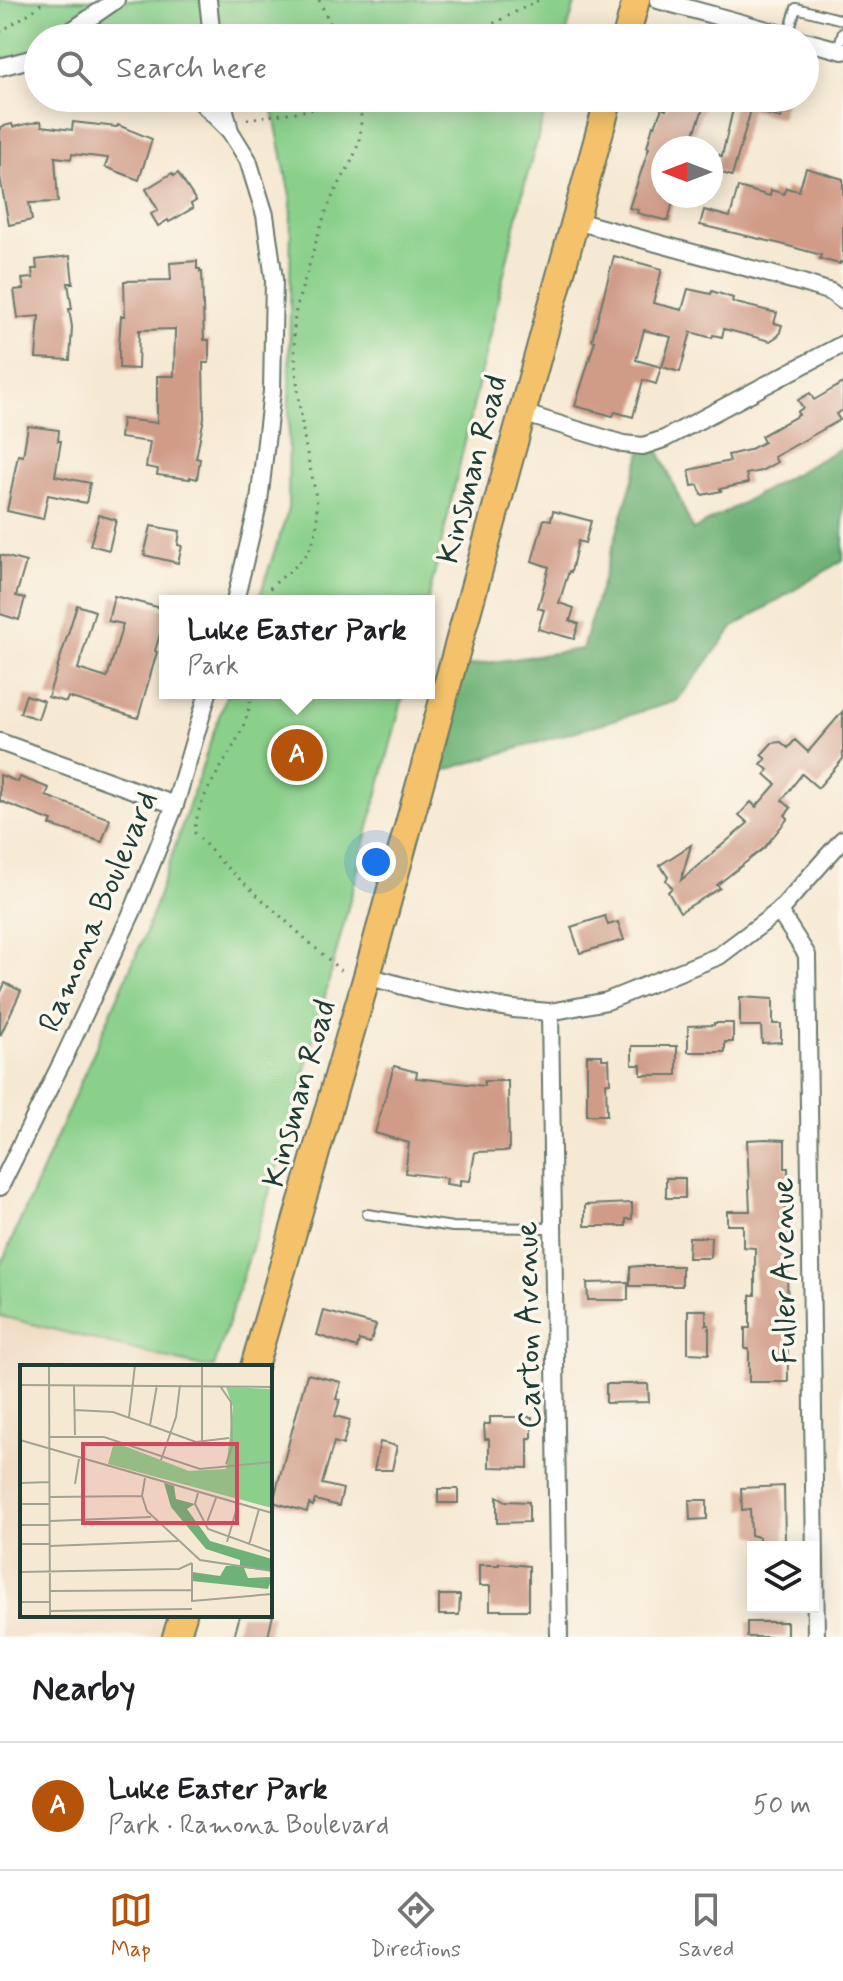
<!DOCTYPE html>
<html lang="en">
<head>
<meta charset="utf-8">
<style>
  :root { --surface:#fff; --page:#f6f6f6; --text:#202124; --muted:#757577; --line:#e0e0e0; --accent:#b45309 }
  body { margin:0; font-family:Mynerve,sans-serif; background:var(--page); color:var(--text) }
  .controls { position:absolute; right:24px; bottom:24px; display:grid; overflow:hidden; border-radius:0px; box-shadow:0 4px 20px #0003 }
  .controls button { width:72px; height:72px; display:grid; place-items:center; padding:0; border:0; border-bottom:2px solid var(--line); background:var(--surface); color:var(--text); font:40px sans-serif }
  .compass { position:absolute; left:651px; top:136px; width:72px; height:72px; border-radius:50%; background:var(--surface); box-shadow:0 4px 20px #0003; rotate:270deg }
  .you { position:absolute; left:376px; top:862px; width:28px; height:28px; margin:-20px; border:6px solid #fff; border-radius:50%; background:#1a73e8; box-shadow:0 0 0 12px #1a73e833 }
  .badge { display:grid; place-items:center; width:52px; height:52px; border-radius:50%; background:var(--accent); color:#fff; font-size:26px; font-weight:700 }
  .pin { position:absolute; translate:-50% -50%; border:4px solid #fff; box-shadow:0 2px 8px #0006 }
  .popup { position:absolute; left:159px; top:595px; width:276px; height:104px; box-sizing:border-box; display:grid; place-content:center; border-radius:0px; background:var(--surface); filter:drop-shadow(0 2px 6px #0005); font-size:26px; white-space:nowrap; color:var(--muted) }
  .popup b { font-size:30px; color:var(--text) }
  .popup::after { content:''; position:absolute; left:50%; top:100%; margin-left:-16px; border:16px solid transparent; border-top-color:var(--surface) }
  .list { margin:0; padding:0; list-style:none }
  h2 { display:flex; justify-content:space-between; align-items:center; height:104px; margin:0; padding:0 32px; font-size:34px }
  h2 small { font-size:26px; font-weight:400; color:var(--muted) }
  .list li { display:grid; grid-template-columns:52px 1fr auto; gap:24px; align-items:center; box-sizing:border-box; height:128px; padding:0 32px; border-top:2px solid var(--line) }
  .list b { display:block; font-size:30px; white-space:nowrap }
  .list p { margin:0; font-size:26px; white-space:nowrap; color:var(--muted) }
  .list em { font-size:26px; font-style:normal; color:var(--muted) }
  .icon { flex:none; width:44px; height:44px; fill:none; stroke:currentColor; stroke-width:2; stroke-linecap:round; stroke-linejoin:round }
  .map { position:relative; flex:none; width:843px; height:1637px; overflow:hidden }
  .search { position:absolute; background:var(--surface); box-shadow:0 4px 20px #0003; left:24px; right:24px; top:24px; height:88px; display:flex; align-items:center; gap:20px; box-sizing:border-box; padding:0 28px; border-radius:44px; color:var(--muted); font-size:30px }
  .sheet { height:232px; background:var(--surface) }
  nav { display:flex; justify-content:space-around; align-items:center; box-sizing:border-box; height:112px; border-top:2px solid var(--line); background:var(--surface); font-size:22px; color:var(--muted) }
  nav a { display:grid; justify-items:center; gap:4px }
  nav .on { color:var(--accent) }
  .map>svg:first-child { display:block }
</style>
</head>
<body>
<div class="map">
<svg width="843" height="1637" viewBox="0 0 843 1637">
  <rect width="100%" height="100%" fill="#fbf7ec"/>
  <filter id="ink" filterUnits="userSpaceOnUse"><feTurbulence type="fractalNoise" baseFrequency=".0125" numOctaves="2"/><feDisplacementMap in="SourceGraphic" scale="16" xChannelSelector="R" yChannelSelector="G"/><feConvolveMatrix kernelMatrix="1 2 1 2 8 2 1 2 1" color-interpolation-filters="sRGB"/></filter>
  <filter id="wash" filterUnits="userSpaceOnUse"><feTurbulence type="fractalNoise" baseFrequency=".006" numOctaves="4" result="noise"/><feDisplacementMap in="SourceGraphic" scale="32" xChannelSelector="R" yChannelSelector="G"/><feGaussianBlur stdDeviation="1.8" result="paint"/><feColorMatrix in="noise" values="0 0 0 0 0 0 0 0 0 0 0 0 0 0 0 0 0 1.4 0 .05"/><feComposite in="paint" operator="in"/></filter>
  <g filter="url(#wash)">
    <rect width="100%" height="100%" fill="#f6e9d3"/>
    <polygon fill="#eed6bb" points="0,1317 208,1367 22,1367 22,1615 183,1615 176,1637 0,1637"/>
    <g fill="#8ad08b" stroke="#548660" stroke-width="2">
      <polygon points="0,0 576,0 565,38 38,38 38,64 0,57"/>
      <polygon points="210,98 549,98 525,183 428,601 258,601 288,511 291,201 273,110"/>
      <polygon points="227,693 404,693 293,1118 214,1367 202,1367 0,1316 0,1267 146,932"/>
    </g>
    <polygon fill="#6fb277" stroke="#477856" stroke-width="2" points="655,442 693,530 843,447 843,560 734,627 677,701 422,777 452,668 582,649 643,446"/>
    <g id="blocks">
      <g fill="#d09b87">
        <polygon points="669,98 677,98 704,106 689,148 663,148 663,196 674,198 668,221 637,213 638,210 629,208 649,148 647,147 653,125 655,126 662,108 666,110"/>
        <polygon points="724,98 787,98 781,118 751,110 732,176 715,171 719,155 722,156 734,105 724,102"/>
        <polygon points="41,121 42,126 72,130 73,122 117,127 118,125 152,139 139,180 105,167 108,158 72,154 71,159 55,157 58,202 29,203 32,220 9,225 0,178 0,127 12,124 13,127"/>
        <polygon points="806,168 843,179 843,263 840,262 840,264 820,259 821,255 781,244 700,225 704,210 730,217 738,187 770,196 771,190 784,194 786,188 799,191"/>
        <polygon points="172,173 174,176 178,173 196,201 191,204 193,208 169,222 168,220 158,226 151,214 158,210 146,189"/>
        <polygon points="70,256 73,283 68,283 72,309 69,309 72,327 70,360 36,358 39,316 18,318 14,290 24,289 22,279 33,278 32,269 37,269 36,260"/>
        <polygon points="614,256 662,269 653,303 682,310 688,289 711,294 712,291 733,298 732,302 777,313 774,323 782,325 779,335 770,341 724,329 722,337 713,335 712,338 691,332 680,372 662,367 671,337 644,330 636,360 661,367 656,384 643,380 633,417 615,412 613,416 575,406 595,341 592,340"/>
        <polygon points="197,261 197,269 200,269 200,272 202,272 204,340 209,340 209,363 203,363 204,418 196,458 200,459 197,479 190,477 190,479 157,475 158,469 146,467 150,442 120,438 122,419 157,423 157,376 174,376 175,329 139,330 138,369 119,368 119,344 121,316 125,316 124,281 171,280 170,263"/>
        <polygon points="843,383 843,410 836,414 840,420 774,457 777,462 761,471 746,474 748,483 720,489 721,491 702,495 698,485 692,486 689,470 730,461 728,455 749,450 764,442 761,436 799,415 797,412 803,408 798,400 810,393 814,400"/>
        <polygon points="28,426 59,430 58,441 61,441 55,476 90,483 86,503 48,495 43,519 7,511 18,455 23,456"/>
        <polygon points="553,511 591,521 585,543 578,541 571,572 569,571 559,603 574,608 570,621 579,624 574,639 538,629 544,610 538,608 549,567 532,561 544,519 551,520"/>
        <polygon points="99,515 116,520 109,550 90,545"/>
        <polygon points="151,526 180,531 178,545 182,546 178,563 144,555"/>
        <polygon points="0,555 26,562 16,596 25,598 19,620 0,614"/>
        <polygon points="114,596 165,609 165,617 155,651 157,652 138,718 68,697 66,702 48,697 77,605 95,611 78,669 107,678 123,624 108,621"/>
        <polygon points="26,695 44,701 38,719 20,713"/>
        <polygon points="843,711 843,759 818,788 802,774 782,800 791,808 785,815 788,818 764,848 717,885 720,888 680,912 668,892 672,888 666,880 668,877 660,865 691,845 681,880 748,823 739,815 751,802 756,807 776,784 765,774 768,770 761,764 766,759 761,755 772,743 781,742 788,748 795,740 808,752"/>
        <polygon points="0,775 18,782 20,777 49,788 46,796 110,819 102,842 50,825 52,821 0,801"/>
        <polygon points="605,916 608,925 618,922 624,940 580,953 571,927"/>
        <polygon points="5,983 21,991 0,1036 0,994"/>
        <polygon points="740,997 773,999 773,1024 781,1024 781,1042 762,1043 761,1026 740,1026"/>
        <polygon points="714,1023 733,1023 733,1042 725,1042 725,1052 688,1052 688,1026 714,1025"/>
        <polygon points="632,1046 677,1046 677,1075 641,1075 641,1065 632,1065"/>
        <polygon points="587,1055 602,1055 602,1059 609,1059 610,1083 606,1083 607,1115 587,1115"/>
        <polygon points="394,1066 417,1072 416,1078 484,1086 484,1081 508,1081 509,1151 475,1152 470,1181 460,1180 460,1186 446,1184 447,1178 405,1173 409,1143 375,1133"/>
        <polygon points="766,1139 785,1140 785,1168 788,1168 788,1191 785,1191 785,1226 788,1226 788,1245 787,1245 788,1382 749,1382 749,1349 745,1349 745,1328 750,1328 750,1295 755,1295 755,1248 743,1247 743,1225 727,1225 727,1211 750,1211 747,1140"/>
        <rect x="666" y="1178" width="19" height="20"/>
        <polygon points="632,1203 632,1219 626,1219 626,1226 585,1226 585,1205"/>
        <polygon points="689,1237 711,1237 710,1258 688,1258"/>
        <polygon points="639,1266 682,1266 682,1286 630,1286 630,1267"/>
        <polygon points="628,1282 628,1300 588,1300 587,1283"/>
        <polygon points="688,1310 706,1310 706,1325 709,1325 709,1354 688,1353"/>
        <polygon points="324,1311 376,1325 370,1343 359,1340 357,1348 317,1335"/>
        <polygon points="307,1374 341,1382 336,1399 340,1400 335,1416 350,1420 343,1445 334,1442 322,1484 343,1489 339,1506 315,1500 313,1506 309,1504 307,1512 273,1502"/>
        <polygon points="606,1384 648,1384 649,1402 606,1403"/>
        <polygon points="490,1417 532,1417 532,1438 528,1438 528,1468 489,1467 489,1439 485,1439 484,1424 490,1424"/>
        <polygon points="380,1442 397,1446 392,1470 374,1470"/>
        <polygon points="784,1486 785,1543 759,1543 759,1537 751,1535 750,1509 742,1510 741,1488"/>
        <rect x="438" y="1489" width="20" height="14"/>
        <polygon points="497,1496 506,1501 529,1502 529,1522 497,1523"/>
        <polygon points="689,1500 707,1500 707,1519 690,1520"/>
        <polygon points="499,1563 529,1566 529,1610 490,1610 490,1586 479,1586 479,1565 499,1565"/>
        <polygon points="439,1595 460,1595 459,1615 439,1615"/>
        <polygon points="240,1615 273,1615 268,1637 234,1637"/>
        <rect x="747" y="1622" width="40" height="15"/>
      </g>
    </g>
  </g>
  <g filter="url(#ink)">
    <use href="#blocks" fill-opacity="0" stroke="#6a796c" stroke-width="2"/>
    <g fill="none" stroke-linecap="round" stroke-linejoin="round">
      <defs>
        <g id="service">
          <polyline points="788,36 796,8 843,20"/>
          <polyline points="838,49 843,32"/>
          <polyline points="367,1214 453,1227 553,1228"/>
        </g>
        <g id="minor">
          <polyline points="208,0 212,38"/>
          <polyline points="658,0 796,38"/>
          <polyline points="61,38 116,0"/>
          <polyline points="805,41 843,51"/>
          <polyline points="0,67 38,57"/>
          <polyline points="197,98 230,131"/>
          <polyline points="222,98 230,131 248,160 265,215 274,279 272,391 259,501 235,601"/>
          <polyline points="576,221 803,283 831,292 843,301"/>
          <polyline points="522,413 623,444 643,446 664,439 843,344"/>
          <polyline points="0,742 175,805"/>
          <polyline points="779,911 807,955 816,1637"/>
          <polyline points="367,976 432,994 513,1009 550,1012 607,1001 719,956 779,911 843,839"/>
          <polyline points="550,1012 559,1637"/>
          <polyline points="0,1187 63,1060 134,908 175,805 208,693"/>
        </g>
        <g id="primary">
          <polyline points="626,38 636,0"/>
          <polyline points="254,1367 367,976 609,98"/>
          <polyline points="176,1637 183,1615"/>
        </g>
      </defs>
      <use href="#service" stroke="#6a796c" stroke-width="12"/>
      <use href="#minor" stroke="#6a796c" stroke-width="20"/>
      <use href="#primary" stroke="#6a796c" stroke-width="30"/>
      <g stroke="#6a796c" stroke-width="3" stroke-dasharray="2 6" stroke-linecap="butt">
        <polyline points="319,0 337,38"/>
        <polyline points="0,32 34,10 45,0"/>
        <polyline points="465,38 539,0"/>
        <polyline points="247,119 310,110 348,98"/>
        <path d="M260,601C273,578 302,569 312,544C325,513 310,474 305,443C301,419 298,395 296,370C295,350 292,330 296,310C299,296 304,282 308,269C313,252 318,234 324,217C341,169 369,155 359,98"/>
        <path d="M251,693C249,734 218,765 202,802C198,811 196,822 194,832L223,864L341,971"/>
      </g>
      <use href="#service" stroke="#fff" stroke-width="8"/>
      <use href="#minor" stroke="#fff" stroke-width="16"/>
      <use href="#primary" stroke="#f4c26a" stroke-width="26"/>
    </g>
  </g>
  <g text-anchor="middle" stroke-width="7" stroke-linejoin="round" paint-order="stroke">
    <g font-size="32" fill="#1f3d34" stroke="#fbf7ec">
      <text transform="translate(471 469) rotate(-75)" y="11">Kinsman Road</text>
      <text transform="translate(97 911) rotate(-67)" y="11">Ramona Boulevard</text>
      <text transform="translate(298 1093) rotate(-74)" y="11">Kinsman Road</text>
      <text transform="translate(783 1271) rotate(-91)" y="11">Fuller Avenue</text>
      <text transform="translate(527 1325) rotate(-91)" y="11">Carton Avenue</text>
    </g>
  </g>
  <g transform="translate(20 1365)">
    <rect width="252" height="252" fill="#f6e9d3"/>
    <path d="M206,22L252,24V143L88,99L94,77L169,106L206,104L213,42Z" fill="#8ad08b"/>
    <path d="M144,118L154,121L156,134L175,139L167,144L190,176L252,194V206L224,203L228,213L252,212L248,224L172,216V207L200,211L206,201H220V195L186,184L151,142Z" fill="#6fb277"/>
    <path fill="none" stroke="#a0a493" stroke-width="2" d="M29,0L30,252M182,0V78M0,20L252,22M54,20L55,70M200,21L211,37L212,82L206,99M55,45L93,47L176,77L209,73M109,52L115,0M130,60L137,20M30,72H84L180,104L252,97M0,75L252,148M141,95L156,52L160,20M125,113L122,131L127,146L180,195L252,206M0,118L30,117M55,119L59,94M178,128L175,139L188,164L252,187M30,132L122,131M0,139H30M30,156L131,152M0,160H30M186,160L196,133M207,177L218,139M0,179H30M229,180L239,144M30,181L158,176M172,198V237M0,207L159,204L172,198M30,226L172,225M172,236L252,229M0,237H30M30,246L172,244"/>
    <path fill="#d1495b" fill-opacity="0.15" stroke="#d1495b" stroke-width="4" d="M63,79H217V158H63Z"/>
    <rect width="252" height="252" fill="none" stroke="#1f3d34" stroke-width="4"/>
  </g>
</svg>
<div class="controls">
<button><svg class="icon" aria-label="layers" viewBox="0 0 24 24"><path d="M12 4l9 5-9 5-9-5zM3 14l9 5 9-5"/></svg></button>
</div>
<svg class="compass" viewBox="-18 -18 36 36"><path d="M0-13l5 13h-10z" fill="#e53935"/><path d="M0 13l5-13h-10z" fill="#757577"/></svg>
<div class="you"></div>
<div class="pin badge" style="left:297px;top:755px">A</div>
<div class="popup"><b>Luke Easter Park</b>Park</div>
<div class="search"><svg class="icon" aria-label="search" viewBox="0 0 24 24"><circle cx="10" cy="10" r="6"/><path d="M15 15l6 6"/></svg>Search here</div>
</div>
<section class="sheet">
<h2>Nearby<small></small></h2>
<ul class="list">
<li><span class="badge">A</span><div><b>Luke Easter Park</b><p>Park · Ramona Boulevard</p></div><em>50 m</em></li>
</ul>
</section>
<nav>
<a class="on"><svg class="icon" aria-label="map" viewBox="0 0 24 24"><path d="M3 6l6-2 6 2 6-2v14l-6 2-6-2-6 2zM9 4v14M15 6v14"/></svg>Map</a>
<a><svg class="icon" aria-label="directions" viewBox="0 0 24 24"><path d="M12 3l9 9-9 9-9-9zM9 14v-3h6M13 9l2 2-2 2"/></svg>Directions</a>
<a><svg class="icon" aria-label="saved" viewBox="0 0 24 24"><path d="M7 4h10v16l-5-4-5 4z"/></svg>Saved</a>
</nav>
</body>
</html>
